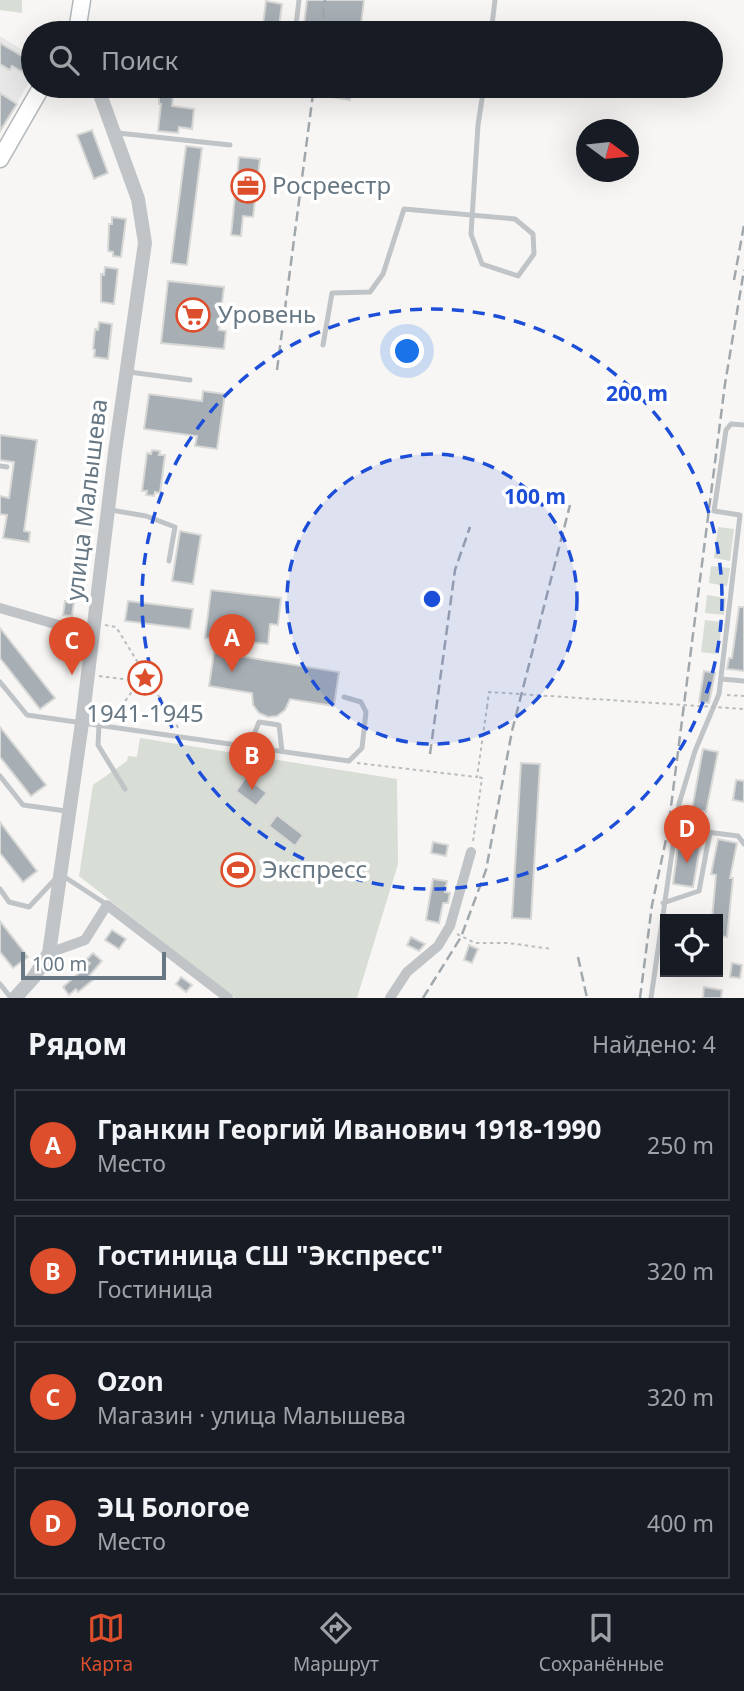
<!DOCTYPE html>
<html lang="ru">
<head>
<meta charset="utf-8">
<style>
  :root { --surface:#171b24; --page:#20242c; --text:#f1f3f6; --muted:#9ea1a6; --line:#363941; --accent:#dd4e2d }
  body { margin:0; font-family:"Noto Sans",sans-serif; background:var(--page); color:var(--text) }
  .controls { position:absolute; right:21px; bottom:21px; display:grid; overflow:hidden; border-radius:0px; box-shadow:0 7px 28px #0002 }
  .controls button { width:63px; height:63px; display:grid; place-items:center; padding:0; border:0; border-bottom:2px solid var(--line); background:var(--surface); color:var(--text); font:35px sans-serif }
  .compass { position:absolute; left:576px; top:119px; width:63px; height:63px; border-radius:50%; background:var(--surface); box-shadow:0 7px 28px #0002; rotate:105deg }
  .scale { position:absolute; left:21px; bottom:18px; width:145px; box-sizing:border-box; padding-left:7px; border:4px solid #677884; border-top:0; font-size:19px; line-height:24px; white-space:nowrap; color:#677884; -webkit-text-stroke:5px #fff; paint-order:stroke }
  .you { position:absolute; left:408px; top:352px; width:24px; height:24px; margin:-18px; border:5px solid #fff; border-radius:50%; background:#1a73e8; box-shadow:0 0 0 10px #1a73e833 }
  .badge { display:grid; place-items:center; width:46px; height:46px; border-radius:50%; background:var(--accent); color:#fff; font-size:23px; font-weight:700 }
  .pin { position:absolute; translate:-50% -58px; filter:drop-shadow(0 2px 4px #0008) }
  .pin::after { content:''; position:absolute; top:37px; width:24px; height:21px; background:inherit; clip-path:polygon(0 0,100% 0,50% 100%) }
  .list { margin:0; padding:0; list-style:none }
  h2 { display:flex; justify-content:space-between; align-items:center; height:91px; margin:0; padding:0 28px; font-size:30px }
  h2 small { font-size:23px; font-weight:400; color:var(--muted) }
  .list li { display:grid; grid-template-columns:46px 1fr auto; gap:21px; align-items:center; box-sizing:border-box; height:112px; margin:0 14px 14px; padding:0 14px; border:2px solid var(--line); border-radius:0px }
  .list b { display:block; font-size:26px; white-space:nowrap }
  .list p { margin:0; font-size:23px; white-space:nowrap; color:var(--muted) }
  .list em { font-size:23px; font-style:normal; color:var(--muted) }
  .icon { flex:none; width:38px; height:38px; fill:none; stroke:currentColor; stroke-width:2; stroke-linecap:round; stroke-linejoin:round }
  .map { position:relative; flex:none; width:744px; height:998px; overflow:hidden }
  .search { position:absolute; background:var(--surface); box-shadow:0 7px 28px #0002; left:21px; right:21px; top:21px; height:77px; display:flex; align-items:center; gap:18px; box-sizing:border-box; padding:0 24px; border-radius:38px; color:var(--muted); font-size:26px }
  .sheet { height:595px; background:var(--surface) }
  nav { display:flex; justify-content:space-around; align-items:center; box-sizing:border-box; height:98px; border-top:2px solid var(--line); background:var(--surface); font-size:19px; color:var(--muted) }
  nav a { display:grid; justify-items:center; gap:4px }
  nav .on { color:var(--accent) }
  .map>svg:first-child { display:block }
</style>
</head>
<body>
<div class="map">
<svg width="744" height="998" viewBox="0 0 744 998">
  <rect width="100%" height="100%" fill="#f7f6f4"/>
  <polygon fill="#e7e8e7" points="0,36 33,57 33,75 0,133"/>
  <g fill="#d8ddd5">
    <polygon points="0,0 22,0 22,13 0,10"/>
    <polygon points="718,527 734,529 730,561 714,558"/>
    <polygon points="711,566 730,568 727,586 709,583"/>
    <polygon points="707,595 726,598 724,615 705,613"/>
    <polygon points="705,620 722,622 718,654 701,652"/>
    <polygon points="140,738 397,779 398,864 357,998 235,998 79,876 93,785 127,761 128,756 137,757"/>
  </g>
  <g fill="#a7afb5" stroke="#d8d8d6" stroke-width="2">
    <polygon points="307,0 364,0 360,33 303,33"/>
    <polygon points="266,1 282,4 278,33 262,33"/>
    <polygon points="0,43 29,60 22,72 12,66 10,70 0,64"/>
    <polygon points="320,86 352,86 350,100 319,95"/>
    <polygon points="0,93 17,104 0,131"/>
    <polygon points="159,95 173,97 172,106 194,109 192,129 179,127 178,133 158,131 161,104 159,104"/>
    <polygon points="92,130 108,173 94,179 77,135"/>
    <polygon points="186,146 202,148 187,265 171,263"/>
    <polygon points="239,157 260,159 253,217 243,216 241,236 231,235"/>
    <polygon points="112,217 126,219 121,257 113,256 113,252 108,251 109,224 112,224"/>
    <polygon points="105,267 118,269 114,304 101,302 101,274 104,275"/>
    <polygon points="168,281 224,287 219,330 226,331 224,349 161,343"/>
    <polygon points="99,322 112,324 108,359 94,357 95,350 93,349 95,329 98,330"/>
    <polygon points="203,391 225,394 217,449 195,446 197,436 144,429 149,394 202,401"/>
    <polygon points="0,435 37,440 24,531 30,532 29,542 3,538 7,515 0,514 0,496 9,498 14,462 0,460"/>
    <polygon points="152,450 160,451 159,455 165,455 160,493 155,492 154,496 146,495 147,491 142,491 147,453 151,454"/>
    <polygon points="180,531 201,535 193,584 172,581"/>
    <polygon points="211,590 281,598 278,625 270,624 268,644 205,638"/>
    <polygon points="65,601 74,602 72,616 63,615"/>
    <polygon points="128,601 193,609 190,629 125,621"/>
    <polygon points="739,607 744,607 744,671 727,669 729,658 732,658"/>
    <polygon points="0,628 55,698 40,709 0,658"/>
    <polygon points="214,652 339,672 334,706 290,699 285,710 277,716 268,717 259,713 253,705 252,693 209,686"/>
    <polygon points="704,671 715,673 709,703 699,702"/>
    <polygon points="0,727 46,785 31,796 0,757"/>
    <polygon points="703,749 718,752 706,812 692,809"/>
    <polygon points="521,763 540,764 531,919 512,918"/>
    <polygon points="246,777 267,793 256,806 236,791"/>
    <polygon points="736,780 744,781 744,802 733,800"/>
    <polygon points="277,815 303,835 295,846 269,826"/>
    <polygon points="0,822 37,871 23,882 0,853"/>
    <polygon points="679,838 701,841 693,887 673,884"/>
    <polygon points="718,839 737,843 730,878 733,878 727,937 718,936 718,919 712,919 716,875 711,874"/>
    <polygon points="433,842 448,845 446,856 431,853"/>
    <polygon points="433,879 447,881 445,892 450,893 448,903 443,903 439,923 426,920"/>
    <polygon points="0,921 28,957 13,968 0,952"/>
    <polygon points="112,930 126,939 119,949 105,940"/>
    <polygon points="411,937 425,944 419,951 407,945"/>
    <polygon points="469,945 478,949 472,963 464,960"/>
    <polygon points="93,953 102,961 89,976 93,980 78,992 76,989 69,995 63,987 90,963 86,960"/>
    <polygon points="732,963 742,965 740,978 730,977"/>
    <polygon points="181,977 192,985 186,992 176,984"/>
    <polygon points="704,987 722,990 721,998 703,998"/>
  </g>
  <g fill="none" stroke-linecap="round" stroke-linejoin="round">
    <defs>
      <g id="secondary">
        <polyline points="73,33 78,25 82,0"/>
        <polyline points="0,159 42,86"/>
      </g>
    </defs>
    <use href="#secondary" stroke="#b2b8bc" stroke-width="19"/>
    <g stroke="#babdbf" stroke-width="2" stroke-dasharray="3.5 3.5" stroke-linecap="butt">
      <polyline points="105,625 116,627 179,729"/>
      <polyline points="99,676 138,681"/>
      <polyline points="727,695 744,696"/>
      <polyline points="113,718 144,675"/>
      <polyline points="357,763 477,777 487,707"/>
      <polyline points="473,841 482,778 478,777"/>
      <polyline points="457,934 475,943 508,943 552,949"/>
    </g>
    <g stroke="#c0c4c7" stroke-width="5">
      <polyline points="295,33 299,0"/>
      <polyline points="491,33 495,0"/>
      <polyline points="118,133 230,145"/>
      <polyline points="323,345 332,293 370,292 383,274 404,209 515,219 533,234 534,254 518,276 482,264 471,234 478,125 484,86"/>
      <polyline points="129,372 190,380"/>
      <polyline points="0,466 7,467"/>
      <polyline points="111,510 146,516 175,527 169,561"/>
      <polyline points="721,679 744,681"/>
      <polyline points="0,682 27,715 349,761 362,748 366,712 361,702 344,697"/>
      <polyline points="99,725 98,745 125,789"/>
      <polyline points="249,747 259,722 279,725 282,751"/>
      <polyline points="0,776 23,805 66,811"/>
      <polyline points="675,828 738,836 744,844"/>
      <polyline points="0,889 9,902 29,907 60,874 106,904"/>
      <polyline points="663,903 699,891 710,832"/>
      <polyline points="0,984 11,998"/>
      <polyline points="651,998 679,804 695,751 719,694 740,515 714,511 726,430 731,424 744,425"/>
    </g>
    <g stroke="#c0c4c7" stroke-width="10">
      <polyline points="0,608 93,635"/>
      <polyline points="49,953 85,940 107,905 228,998"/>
      <polyline points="390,998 407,972 438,946 450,926 471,852"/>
    </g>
    <polyline stroke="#c0c4c7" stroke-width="14" points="15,998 34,977 49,953 82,723 115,452 145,243 138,199 97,86"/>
    <use href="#secondary" stroke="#fff" stroke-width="16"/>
    <g stroke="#a1a8ad" stroke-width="2.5" stroke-dasharray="10 5" stroke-linecap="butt">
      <polyline points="321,33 325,0"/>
      <polyline points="734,280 744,225"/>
      <polyline points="277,370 314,86"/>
      <polyline points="430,754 455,570 470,527"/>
      <polyline points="578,957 587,998"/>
      <polyline points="423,998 461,937 486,870 512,731 570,505"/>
      <polyline points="640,998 652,905 668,830 725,384 744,270"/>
    </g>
    <polyline stroke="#babdbf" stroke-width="2" stroke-dasharray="3.5 3.5" stroke-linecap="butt" points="487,707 489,692 744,709"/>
  </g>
  <circle cx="432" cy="599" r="145" fill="#1d4ed8" fill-opacity=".12"/>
  <g fill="none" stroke="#1d4ed8" stroke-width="3.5" stroke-dasharray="12 9">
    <circle cx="432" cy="599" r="145"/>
    <circle cx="432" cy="599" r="290"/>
  </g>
  <defs>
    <symbol id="office-ring" viewBox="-11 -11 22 22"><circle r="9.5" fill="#fff" stroke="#dd4e2d" stroke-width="1.5"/><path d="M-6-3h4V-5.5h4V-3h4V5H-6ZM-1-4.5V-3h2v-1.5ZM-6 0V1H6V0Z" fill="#dd4e2d"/></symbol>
    <symbol id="supermarket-ring" viewBox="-11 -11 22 22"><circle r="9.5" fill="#fff" stroke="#dd4e2d" stroke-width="1.5"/><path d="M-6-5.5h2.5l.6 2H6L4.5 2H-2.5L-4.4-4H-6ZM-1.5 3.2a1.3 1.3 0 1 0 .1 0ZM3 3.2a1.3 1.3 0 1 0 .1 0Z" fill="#dd4e2d"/></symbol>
    <symbol id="sight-ring" viewBox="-11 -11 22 22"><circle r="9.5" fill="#fff" stroke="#dd4e2d" stroke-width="1.5"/><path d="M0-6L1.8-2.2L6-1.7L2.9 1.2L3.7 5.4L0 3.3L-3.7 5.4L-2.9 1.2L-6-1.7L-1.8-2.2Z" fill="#dd4e2d"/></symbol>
    <symbol id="stadium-ring" viewBox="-11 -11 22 22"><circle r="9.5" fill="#fff" stroke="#dd4e2d" stroke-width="1.5"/><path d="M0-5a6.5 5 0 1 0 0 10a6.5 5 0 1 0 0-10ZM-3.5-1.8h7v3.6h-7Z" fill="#dd4e2d"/></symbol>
  </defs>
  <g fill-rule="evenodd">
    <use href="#office-ring" x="229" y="167" width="38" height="38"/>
    <use href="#supermarket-ring" x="174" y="296" width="38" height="38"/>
    <use href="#sight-ring" x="126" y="659" width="38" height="38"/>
    <use href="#stadium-ring" x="219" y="851" width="38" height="38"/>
  </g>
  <g text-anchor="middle" stroke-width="7" stroke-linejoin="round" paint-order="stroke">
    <g font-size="24" fill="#677884" stroke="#fff" text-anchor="start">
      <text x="272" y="194">Росреестр</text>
      <text x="218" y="323">Уровень</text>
      <text x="145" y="722" text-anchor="middle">1941-1945</text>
      <text x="262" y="878">Экспресс</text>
    </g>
    <g font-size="24" fill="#677884" stroke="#fff">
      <text transform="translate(87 500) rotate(-83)" y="8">улица Малышева</text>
    </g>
  </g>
  <circle cx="432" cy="599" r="10" fill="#1d4ed8" stroke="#fff" stroke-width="3.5"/>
  <g font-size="21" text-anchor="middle" font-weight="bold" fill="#1d4ed8" stroke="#fff" stroke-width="7" stroke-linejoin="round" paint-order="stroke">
    <text x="637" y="401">200 m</text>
    <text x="535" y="504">100 m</text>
  </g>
</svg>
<div class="controls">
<button><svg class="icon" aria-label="locate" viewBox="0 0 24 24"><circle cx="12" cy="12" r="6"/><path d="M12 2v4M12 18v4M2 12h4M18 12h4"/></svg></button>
</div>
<svg class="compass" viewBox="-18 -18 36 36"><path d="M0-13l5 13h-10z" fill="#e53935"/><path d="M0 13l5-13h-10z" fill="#9ea1a6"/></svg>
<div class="scale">100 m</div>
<div class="you"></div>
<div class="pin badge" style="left:232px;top:672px">A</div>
<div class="pin badge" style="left:252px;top:790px">B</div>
<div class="pin badge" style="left:72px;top:675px">C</div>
<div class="pin badge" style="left:687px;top:863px">D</div>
<div class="search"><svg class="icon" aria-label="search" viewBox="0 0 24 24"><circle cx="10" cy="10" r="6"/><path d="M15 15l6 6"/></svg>Поиск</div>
</div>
<section class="sheet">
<h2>Рядом<small>Найдено: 4</small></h2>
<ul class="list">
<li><span class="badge">A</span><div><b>Гранкин Георгий Иванович 1918-1990</b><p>Место</p></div><em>250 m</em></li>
<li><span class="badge">B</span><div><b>Гостиница СШ &quot;Экспресс&quot;</b><p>Гостиница</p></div><em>320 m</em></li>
<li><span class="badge">C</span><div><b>Ozon</b><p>Магазин · улица Малышева</p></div><em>320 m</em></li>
<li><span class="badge">D</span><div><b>ЭЦ Бологое</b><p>Место</p></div><em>400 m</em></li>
</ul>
</section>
<nav>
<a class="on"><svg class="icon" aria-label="map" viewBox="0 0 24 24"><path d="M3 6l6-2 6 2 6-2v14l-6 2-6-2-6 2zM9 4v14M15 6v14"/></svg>Карта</a>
<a><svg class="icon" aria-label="directions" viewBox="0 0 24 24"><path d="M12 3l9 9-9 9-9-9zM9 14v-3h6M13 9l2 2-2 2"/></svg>Маршрут</a>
<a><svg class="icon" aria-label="saved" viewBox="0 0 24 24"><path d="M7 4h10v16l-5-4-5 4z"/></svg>Сохранённые</a>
</nav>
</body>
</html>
